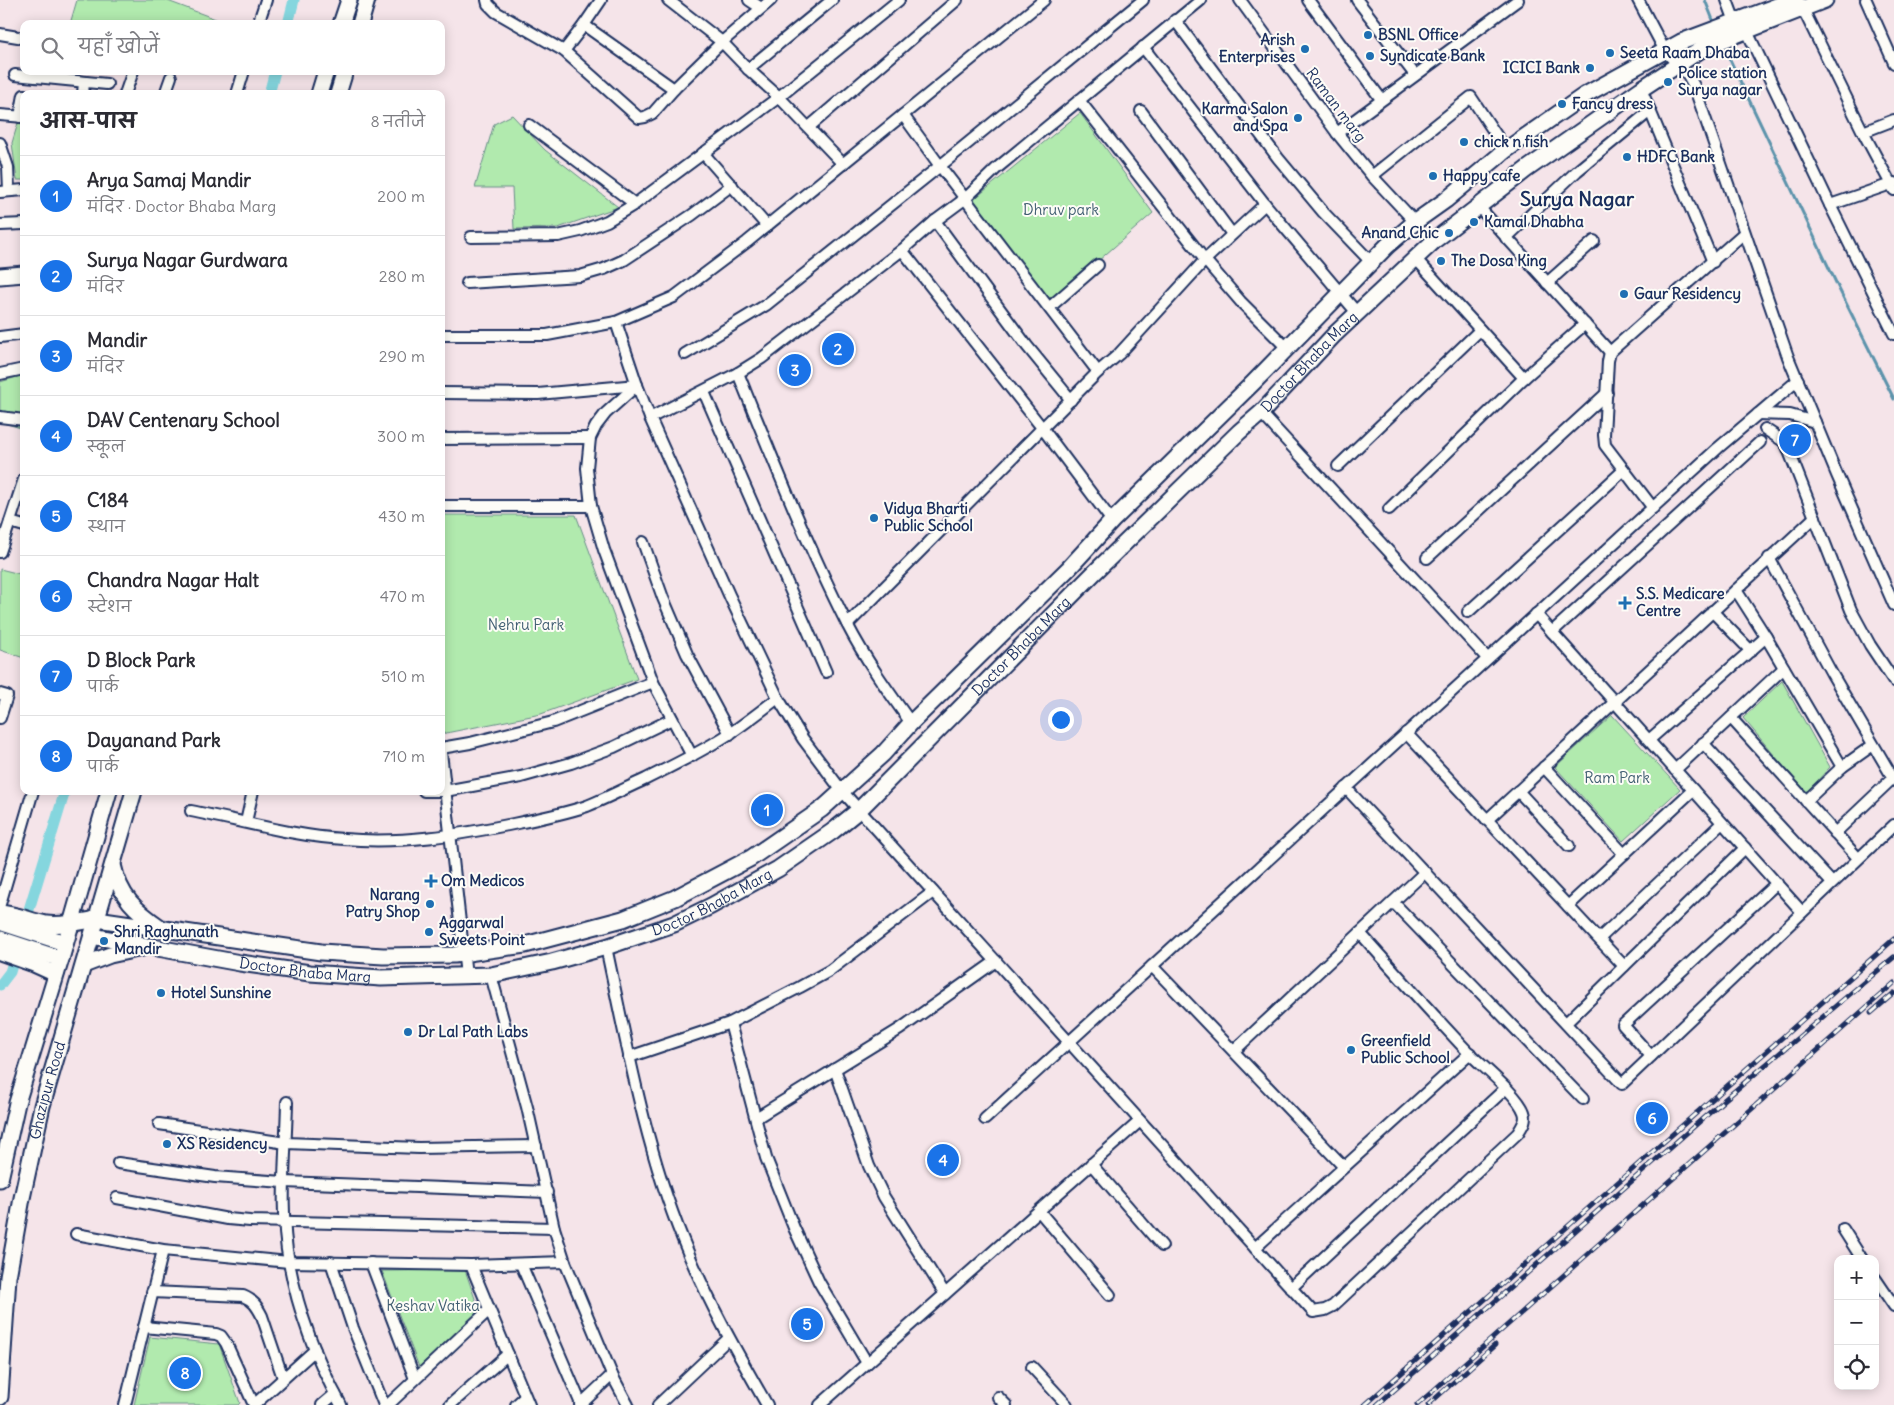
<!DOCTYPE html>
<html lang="hi">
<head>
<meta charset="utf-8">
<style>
  :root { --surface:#fff; --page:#f7f7f7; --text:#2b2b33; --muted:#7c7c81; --line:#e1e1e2; --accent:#1a73e8 }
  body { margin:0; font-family:Delius,"Playpen Sans Deva",sans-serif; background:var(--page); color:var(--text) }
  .controls { position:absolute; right:15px; bottom:15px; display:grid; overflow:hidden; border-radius:10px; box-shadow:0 2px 12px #0003 }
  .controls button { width:45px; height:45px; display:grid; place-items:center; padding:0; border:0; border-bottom:1px solid var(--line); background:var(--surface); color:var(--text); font:25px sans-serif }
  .you { position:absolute; left:1060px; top:719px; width:18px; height:18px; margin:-12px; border:4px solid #fff; border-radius:50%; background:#1a73e8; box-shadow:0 0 0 8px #1a73e833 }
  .badge { display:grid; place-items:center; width:32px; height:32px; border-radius:50%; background:var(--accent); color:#fff; font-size:16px; font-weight:700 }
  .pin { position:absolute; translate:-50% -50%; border:2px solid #fff; box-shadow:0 1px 5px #0006 }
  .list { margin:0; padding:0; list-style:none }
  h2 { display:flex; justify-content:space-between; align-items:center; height:65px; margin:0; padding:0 20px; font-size:21px }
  h2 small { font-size:16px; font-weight:400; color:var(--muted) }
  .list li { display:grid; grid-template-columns:32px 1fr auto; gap:15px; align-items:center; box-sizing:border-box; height:80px; padding:0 20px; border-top:1px solid var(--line) }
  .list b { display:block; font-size:19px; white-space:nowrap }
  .list p { margin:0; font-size:16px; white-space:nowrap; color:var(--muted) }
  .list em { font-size:16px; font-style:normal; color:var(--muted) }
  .icon { flex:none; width:28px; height:28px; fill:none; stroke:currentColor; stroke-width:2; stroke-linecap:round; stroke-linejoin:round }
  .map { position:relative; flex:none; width:1894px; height:1405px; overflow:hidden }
  .search { position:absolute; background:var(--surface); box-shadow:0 2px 12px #0003; left:20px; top:20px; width:425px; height:55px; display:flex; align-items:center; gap:12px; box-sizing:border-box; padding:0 18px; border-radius:10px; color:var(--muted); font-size:19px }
  .panel { position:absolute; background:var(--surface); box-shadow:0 2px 12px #0003; left:20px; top:90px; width:425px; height:705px; border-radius:10px }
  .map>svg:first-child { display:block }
</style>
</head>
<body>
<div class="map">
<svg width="1894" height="1405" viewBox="0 0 1894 1405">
  <rect width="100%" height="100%" fill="#f5e4e9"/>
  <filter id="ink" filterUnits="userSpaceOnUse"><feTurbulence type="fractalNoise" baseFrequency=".02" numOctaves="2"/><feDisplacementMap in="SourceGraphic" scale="10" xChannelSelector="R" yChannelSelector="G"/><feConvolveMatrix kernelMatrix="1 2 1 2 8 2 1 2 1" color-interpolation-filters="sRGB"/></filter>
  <g filter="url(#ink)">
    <g fill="#b1eaae" stroke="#668c86">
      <polygon points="77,0 165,0 229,24 70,24"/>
      <polygon points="1080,113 1153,213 1050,303 973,200"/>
      <polygon points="512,115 545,150 618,207 558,228 514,229 512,188 475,188 494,124"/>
      <polygon points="18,123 24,124 24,180 17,180 12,143"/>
      <polygon points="24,375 24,429 0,422 0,382"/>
      <polygon points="441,515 576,515 637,679 541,714 441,734"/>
      <polygon points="0,569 24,575 24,658 0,650"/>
      <polygon points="1782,681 1830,767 1806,793 1743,718"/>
      <polygon points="1612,715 1680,789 1623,841 1555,767"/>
      <polygon points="465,1270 479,1310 419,1367 382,1271"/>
      <polygon points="150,1337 219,1344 240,1403 238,1405 134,1405"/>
    </g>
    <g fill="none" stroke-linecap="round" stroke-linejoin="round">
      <g stroke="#5b93ab" stroke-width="3">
        <polyline points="1705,0 1715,25"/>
        <polyline points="1723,45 1839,289 1894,399"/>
      </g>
      <g stroke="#85d6de" stroke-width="11">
        <polyline points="288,24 294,0"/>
        <polyline points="269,94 275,71"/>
        <polyline points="0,985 10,972 65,791"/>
      </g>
      <defs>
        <g id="street">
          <polyline points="487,0 488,4 496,12 564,51 639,118 645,117 653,113 674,89 722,42 771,0"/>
          <polyline points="668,0 722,42 748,69 779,97 843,164"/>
          <polyline points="749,0 761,8"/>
          <polyline points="1240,0 1337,133 1372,176 1415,222"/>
          <polyline points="1308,0 1381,99"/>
          <polyline points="1357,0 1415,75"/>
          <polyline points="1638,0 1665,51 1688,75 1694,86 1788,357 1837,475 1894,605"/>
          <polyline points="1727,0 1737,27"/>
          <polyline points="1866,0 1894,63"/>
          <polyline points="1800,3 1863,132 1894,190"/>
          <polyline points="1175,20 1278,158 1323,212 1371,262"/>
          <polyline points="258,24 266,0"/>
          <polyline points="584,25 674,89"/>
          <polyline points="1745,27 1830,205 1894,334"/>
          <polyline points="0,34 24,38"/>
          <polyline points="1143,47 1265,204 1358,314"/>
          <polyline points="564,51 584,25 601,0"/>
          <polyline points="748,69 832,0"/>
          <polyline points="15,75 107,84"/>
          <polyline points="1641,89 1713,262"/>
          <polyline points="83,94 84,82"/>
          <polyline points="125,94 133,71"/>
          <polyline points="165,94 171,77"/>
          <polyline points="237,94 244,71"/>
          <polyline points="1079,100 1205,260 1241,302 1287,348"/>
          <polyline points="1141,111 1232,234"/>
          <polyline points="0,115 24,117"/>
          <polyline points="903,115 940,166 1098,372"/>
          <polyline points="20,117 24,95"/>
          <polyline points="529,125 635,204"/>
          <polyline points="809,127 957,0"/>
          <polyline points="1863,132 1894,120"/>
          <polyline points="1337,133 1518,0"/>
          <polyline points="0,143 8,167 9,190"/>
          <polyline points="703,153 767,226"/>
          <polyline points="1372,176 1471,97 1506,150"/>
          <polyline points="0,192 24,190"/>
          <polyline points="1830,205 1894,183"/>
          <polyline points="1478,206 1610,352"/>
          <polyline points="935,221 1027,346 1071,400"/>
          <polyline points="0,225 24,224"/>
          <polyline points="471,237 558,236 580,231 607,221 635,204 779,97 899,0"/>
          <polyline points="1506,238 1577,171 1650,111"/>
          <polyline points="902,250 1043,429 1112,521"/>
          <polyline points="1416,259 1524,378"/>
          <polyline points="467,283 580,276 604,269 624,260 692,215 732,185"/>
          <polyline points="1547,283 1594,241"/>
          <polyline points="1050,307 1098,265"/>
          <path d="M616,322L637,385L650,418L730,597L778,698L803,739L842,791L1313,1312L1325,1310L1333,1306L1518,1133C1522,1126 1527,1120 1524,1112C1518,1095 1483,1067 1469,1053C1432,1014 1396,973 1360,933"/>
          <polyline points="441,335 547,335 616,322 674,297 747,242 1044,0"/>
          <polyline points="0,337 24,334"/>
          <polyline points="685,354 766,305 940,166 1143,0"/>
          <path d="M738,373C772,457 806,543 847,624C865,659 888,691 911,723"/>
          <polyline points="0,374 24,369"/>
          <polyline points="637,385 606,413 596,426 590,438 587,468 591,506 604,550 653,682 692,756"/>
          <polyline points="704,392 826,672"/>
          <polyline points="441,393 538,394 637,385"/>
          <polyline points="1261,413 1487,658"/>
          <polyline points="1758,414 1790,415 1815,422"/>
          <polyline points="0,417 24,420"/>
          <polyline points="650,418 738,373 762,358 902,250 935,221 966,198 997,168 1201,0"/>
          <polyline points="1765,429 1783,441 1787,446 1851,610 1870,645 1894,681"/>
          <polyline points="441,439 590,438"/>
          <polyline points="1338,466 1480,330"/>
          <polyline points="441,506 591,506"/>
          <polyline points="1653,508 1605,445 1604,435 1608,361 1610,352 1744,233"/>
          <polyline points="1389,509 1524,378 1585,324"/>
          <polyline points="10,522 24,526"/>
          <polyline points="643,542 663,598 687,654 730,734"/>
          <polyline points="0,552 24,479"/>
          <polyline points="1427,558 1607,393"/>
          <polyline points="1769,558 1832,674 1893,778 1835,833"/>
          <polyline points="1736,590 1766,637 1842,767 1806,801"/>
          <polyline points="1712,611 1751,651"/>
          <polyline points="1468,612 1624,470"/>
          <polyline points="1536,614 1802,912"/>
          <polyline points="848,624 1098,372 1119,354 1205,260 1265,204"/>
          <polyline points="1552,632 1760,442"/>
          <polyline points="0,694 7,696 0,718"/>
          <polyline points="1731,718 1858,858"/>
          <polyline points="1406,733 1624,966"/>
          <polyline points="1649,740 1766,637"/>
          <polyline points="1703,743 1832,883"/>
          <polyline points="441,748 470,743 553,722 653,682"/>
          <polyline points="441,752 466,976"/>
          <polyline points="1544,767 1624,854"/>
          <polyline points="1842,767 1873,745"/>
          <polyline points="1675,770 1784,668"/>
          <polyline points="1346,788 1622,1084 1894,825"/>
          <polyline points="424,791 445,791 521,777 571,763 614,747 672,719"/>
          <polyline points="1518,791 1569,846"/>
          <path d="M191,811C242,821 293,836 344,839C401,844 458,835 513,824C538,819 563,814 587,806C607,798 626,788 646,779C674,765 703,751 729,734C746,723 762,710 778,698"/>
          <polyline points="1487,820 1815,517"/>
          <polyline points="246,822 253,791"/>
          <polyline points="1393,902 1583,1099"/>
          <polyline points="0,904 33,791"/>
          <polyline points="1568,906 1693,790"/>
          <polyline points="1600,938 1722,823"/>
          <path d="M606,947C627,1045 645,1147 683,1240C706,1298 736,1351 767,1405"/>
          <polyline points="1152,966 1344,1167"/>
          <polyline points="491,975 527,1107 554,1228 565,1262 612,1375 628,1405"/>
          <polyline points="730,1023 766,1158 794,1228 819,1282 867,1363"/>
          <polyline points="1566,1023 1745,848"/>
          <polyline points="1234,1051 1425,872"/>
          <polyline points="1651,1056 1623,1025 1777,883"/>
          <polyline points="629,1057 730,1023 800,987 829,971 933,892"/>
          <polyline points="835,1069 869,1166 884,1197 945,1294"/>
          <path d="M287,1102C286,1155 279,1210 289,1262C298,1311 317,1361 341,1405"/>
          <polyline points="756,1118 900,1029 996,961"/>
          <polyline points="985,1119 1718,448 1798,380"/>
          <polyline points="159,1124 286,1143 419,1148 536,1146"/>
          <polyline points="118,1163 215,1177 284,1182 547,1192"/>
          <polyline points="1091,1164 1162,1246"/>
          <polyline points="117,1198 228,1219 250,1221 554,1228"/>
          <polyline points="1039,1211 1110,1295"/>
          <polyline points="1843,1229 1862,1259"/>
          <polyline points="76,1234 163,1250 289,1262 471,1265 565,1262"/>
          <polyline points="1255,1248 1470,1053"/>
          <polyline points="331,1262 353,1328 384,1405"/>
          <polyline points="371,1263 415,1379"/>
          <polyline points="521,1264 581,1404"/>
          <polyline points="471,1265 529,1405"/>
          <polyline points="1875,1278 1894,1306"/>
          <polyline points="1291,1288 1506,1088"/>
          <path d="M152,1292L243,1296C253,1300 257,1306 262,1316L283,1378"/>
          <polyline points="144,1327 216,1334 221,1336 226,1343 254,1405"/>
          <polyline points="1032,1367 1067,1405"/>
          <polyline points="998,1397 1006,1405"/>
          <polyline points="125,1405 163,1250"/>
          <polyline points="254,1405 315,1350"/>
          <polyline points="322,1405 335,1394"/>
          <polyline points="388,1405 489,1310"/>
          <polyline points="450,1405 508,1354"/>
          <polyline points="516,1405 525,1397"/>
          <polyline points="580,1405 612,1375"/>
          <polyline points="658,1405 728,1339"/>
          <polyline points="820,1405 1140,1121"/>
        </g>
        <g id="secondary">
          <polyline points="341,24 349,0"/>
          <polyline points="360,24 367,0"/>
          <polyline points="319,94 326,71"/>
          <polyline points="338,94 345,71"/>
          <polyline points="0,276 24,274"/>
          <path d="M113,865C120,897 135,910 161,928"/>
          <path d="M0,913C16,914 30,921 46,924C63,926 80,922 97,919L321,952L383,956L454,955L525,945L623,919L675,898L751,858L822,809L883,754L911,723L1069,568L1112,521L1253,383L1387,246L1415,222L1446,200L1506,150L1585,95L1681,42L1793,0"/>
          <polyline points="0,922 65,943"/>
          <path id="s1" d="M92,936L240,963L310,973L381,978L491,975L552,962L606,947L674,924L711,906L778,869L833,831L859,810L1094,573L1239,432L1261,413L1334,335L1435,240L1527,169L1641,89L1705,47L1825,0"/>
          <polyline points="0,939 61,959"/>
          <polyline points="0,952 34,964 56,974"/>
          <polyline points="84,965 110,955 142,948"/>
          <polyline points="0,1179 17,1103 61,959 109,791"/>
          <path id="s2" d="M0,1397L8,1277L22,1198L42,1106L134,791"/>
        </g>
      </defs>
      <use href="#street" stroke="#1b2f5e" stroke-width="14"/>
      <use href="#secondary" stroke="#1b2f5e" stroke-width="19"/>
      <use href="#street" stroke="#fdfcf7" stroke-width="10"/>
      <use href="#secondary" stroke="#fdfcf7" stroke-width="15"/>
      <defs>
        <g id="rail">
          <polyline points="1871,1013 1894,993"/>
          <polyline points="1365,1405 1894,939"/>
          <polyline points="1377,1405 1724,1100 1894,957"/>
          <polyline points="1417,1405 1894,983"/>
          <polyline points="1428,1405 1495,1345"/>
        </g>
      </defs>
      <use href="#rail" stroke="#1b2f5e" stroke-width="5"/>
      <use href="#rail" stroke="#fdfcf7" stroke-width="3" stroke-dasharray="9" stroke-linecap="butt"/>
    </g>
  </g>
  <g fill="#1f6fb2" stroke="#fdfcf7" stroke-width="2">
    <circle cx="1368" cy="35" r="5"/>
    <circle cx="1305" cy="49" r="5"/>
    <circle cx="1610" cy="53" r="5"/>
    <circle cx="1370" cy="56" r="5"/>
    <circle cx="1590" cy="68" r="5"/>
    <circle cx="1668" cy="82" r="5"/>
    <circle cx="1562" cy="104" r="5"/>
    <circle cx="1298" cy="118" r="5"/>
    <circle cx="1464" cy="142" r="5"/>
    <circle cx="1627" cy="157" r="5"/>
    <circle cx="1433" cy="176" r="5"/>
    <circle cx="1474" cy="222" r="5"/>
    <circle cx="1449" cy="233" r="5"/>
    <circle cx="1441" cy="261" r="5"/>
    <circle cx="1624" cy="294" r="5"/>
    <circle cx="874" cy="518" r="5"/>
    <path d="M1622.5 595.5h5v5h5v5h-5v5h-5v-5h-5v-5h5z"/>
    <path d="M428.5 873.5h5v5h5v5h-5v5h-5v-5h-5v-5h5z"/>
    <circle cx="430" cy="904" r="5"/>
    <circle cx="429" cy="932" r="5"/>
    <circle cx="104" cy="941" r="5"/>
    <circle cx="161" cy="993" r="5"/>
    <circle cx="408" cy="1032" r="5"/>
    <circle cx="1351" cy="1050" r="5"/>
    <circle cx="167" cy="1144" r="5"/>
  </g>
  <g text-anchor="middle" stroke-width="4" stroke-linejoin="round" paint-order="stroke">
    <g font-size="15" font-weight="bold" fill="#1b2f5e" stroke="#fdfcf7" text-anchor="start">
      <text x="1378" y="40">BSNL Office</text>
      <text x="1295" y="45" text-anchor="end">Arish<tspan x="1295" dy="17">Enterprises</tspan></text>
      <text x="1620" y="58">Seeta Raam Dhaba</text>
      <text x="1380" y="61">Syndicate Bank</text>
      <text x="1580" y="73" text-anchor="end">ICICI Bank</text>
      <text x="1678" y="78">Police station<tspan x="1678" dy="17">Surya nagar</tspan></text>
      <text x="1572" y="109">Fancy dress</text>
      <text x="1288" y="114" text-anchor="end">Karma Salon<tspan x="1288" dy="17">and Spa</tspan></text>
      <text x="1474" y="147">chick n fish</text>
      <text x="1637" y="162">HDFC Bank</text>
      <text x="1443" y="181">Happy cafe</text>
      <text x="1484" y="227">Kamal Dhabha</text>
      <text x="1439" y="238" text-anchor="end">Anand Chic</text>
      <text x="1451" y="266">The Dosa King</text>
      <text x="1634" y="299">Gaur Residency</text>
      <text x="884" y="514">Vidya Bharti<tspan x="884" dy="17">Public School</tspan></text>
      <text x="1636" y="599">S.S. Medicare<tspan x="1636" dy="17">Centre</tspan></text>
      <text x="441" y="886">Om Medicos</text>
      <text x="420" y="900" text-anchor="end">Narang<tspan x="420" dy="17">Patry Shop</tspan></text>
      <text x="439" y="928">Aggarwal<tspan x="439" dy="17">Sweets Point</tspan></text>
      <text x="114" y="937">Shri Raghunath<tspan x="114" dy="17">Mandir</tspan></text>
      <text x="171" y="998">Hotel Sunshine</text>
      <text x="418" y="1037">Dr Lal Path Labs</text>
      <text x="1361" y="1046">Greenfield<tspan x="1361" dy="17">Public School</tspan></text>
      <text x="177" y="1149">XS Residency</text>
    </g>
    <g font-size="15" fill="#1b2f5e" stroke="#fdfcf7">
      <text transform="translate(1336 105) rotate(53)" y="5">Raman marg</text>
      <text dy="5" stroke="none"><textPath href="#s1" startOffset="1446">Doctor Bhaba Marg</textPath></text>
      <text dy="5" stroke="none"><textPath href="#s1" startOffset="1041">Doctor Bhaba Marg</textPath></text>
      <text dy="5" stroke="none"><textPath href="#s1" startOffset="636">Doctor Bhaba Marg</textPath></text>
      <text dy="5" stroke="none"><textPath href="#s1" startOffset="216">Doctor Bhaba Marg</textPath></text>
      <text dy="5" stroke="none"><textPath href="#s2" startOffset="311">Ghazipur Road</textPath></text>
    </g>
    <g font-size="15" fill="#405e72" stroke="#fdfcf7">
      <text x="1061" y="215">Dhruv park</text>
      <text x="526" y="630">Nehru Park</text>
      <text x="1617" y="783">Ram Park</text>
      <text x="433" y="1311">Keshav Vatika</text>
    </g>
    <g font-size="20" font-weight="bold" fill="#1b2f5e" stroke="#fdfcf7">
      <text x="1577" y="206">Surya Nagar</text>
    </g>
  </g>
</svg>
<div class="controls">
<button>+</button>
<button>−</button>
<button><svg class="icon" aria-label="locate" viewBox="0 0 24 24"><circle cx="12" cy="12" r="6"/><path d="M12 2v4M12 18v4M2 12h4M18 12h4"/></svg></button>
</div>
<div class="you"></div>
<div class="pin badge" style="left:767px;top:810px">1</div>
<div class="pin badge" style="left:838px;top:349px">2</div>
<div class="pin badge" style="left:795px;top:370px">3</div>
<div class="pin badge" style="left:943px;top:1160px">4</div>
<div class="pin badge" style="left:807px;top:1324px">5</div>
<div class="pin badge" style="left:1652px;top:1118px">6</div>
<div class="pin badge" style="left:1795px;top:440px">7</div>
<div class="pin badge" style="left:185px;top:1373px">8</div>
<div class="search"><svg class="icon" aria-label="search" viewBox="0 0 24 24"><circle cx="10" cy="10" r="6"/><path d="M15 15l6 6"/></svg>यहाँ खोजें</div>
<section class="panel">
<h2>आस-पास<small>8 नतीजे</small></h2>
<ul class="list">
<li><span class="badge">1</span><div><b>Arya Samaj Mandir</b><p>मंदिर · Doctor Bhaba Marg</p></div><em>200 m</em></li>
<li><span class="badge">2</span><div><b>Surya Nagar Gurdwara</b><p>मंदिर</p></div><em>280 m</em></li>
<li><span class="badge">3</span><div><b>Mandir</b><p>मंदिर</p></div><em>290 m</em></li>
<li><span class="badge">4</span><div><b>DAV Centenary School</b><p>स्कूल</p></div><em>300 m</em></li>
<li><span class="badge">5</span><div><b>C184</b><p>स्थान</p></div><em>430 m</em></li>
<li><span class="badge">6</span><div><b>Chandra Nagar Halt</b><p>स्टेशन</p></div><em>470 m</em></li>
<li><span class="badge">7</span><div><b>D Block Park</b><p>पार्क</p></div><em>510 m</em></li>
<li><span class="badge">8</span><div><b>Dayanand Park</b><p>पार्क</p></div><em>710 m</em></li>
</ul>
</section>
</div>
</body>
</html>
